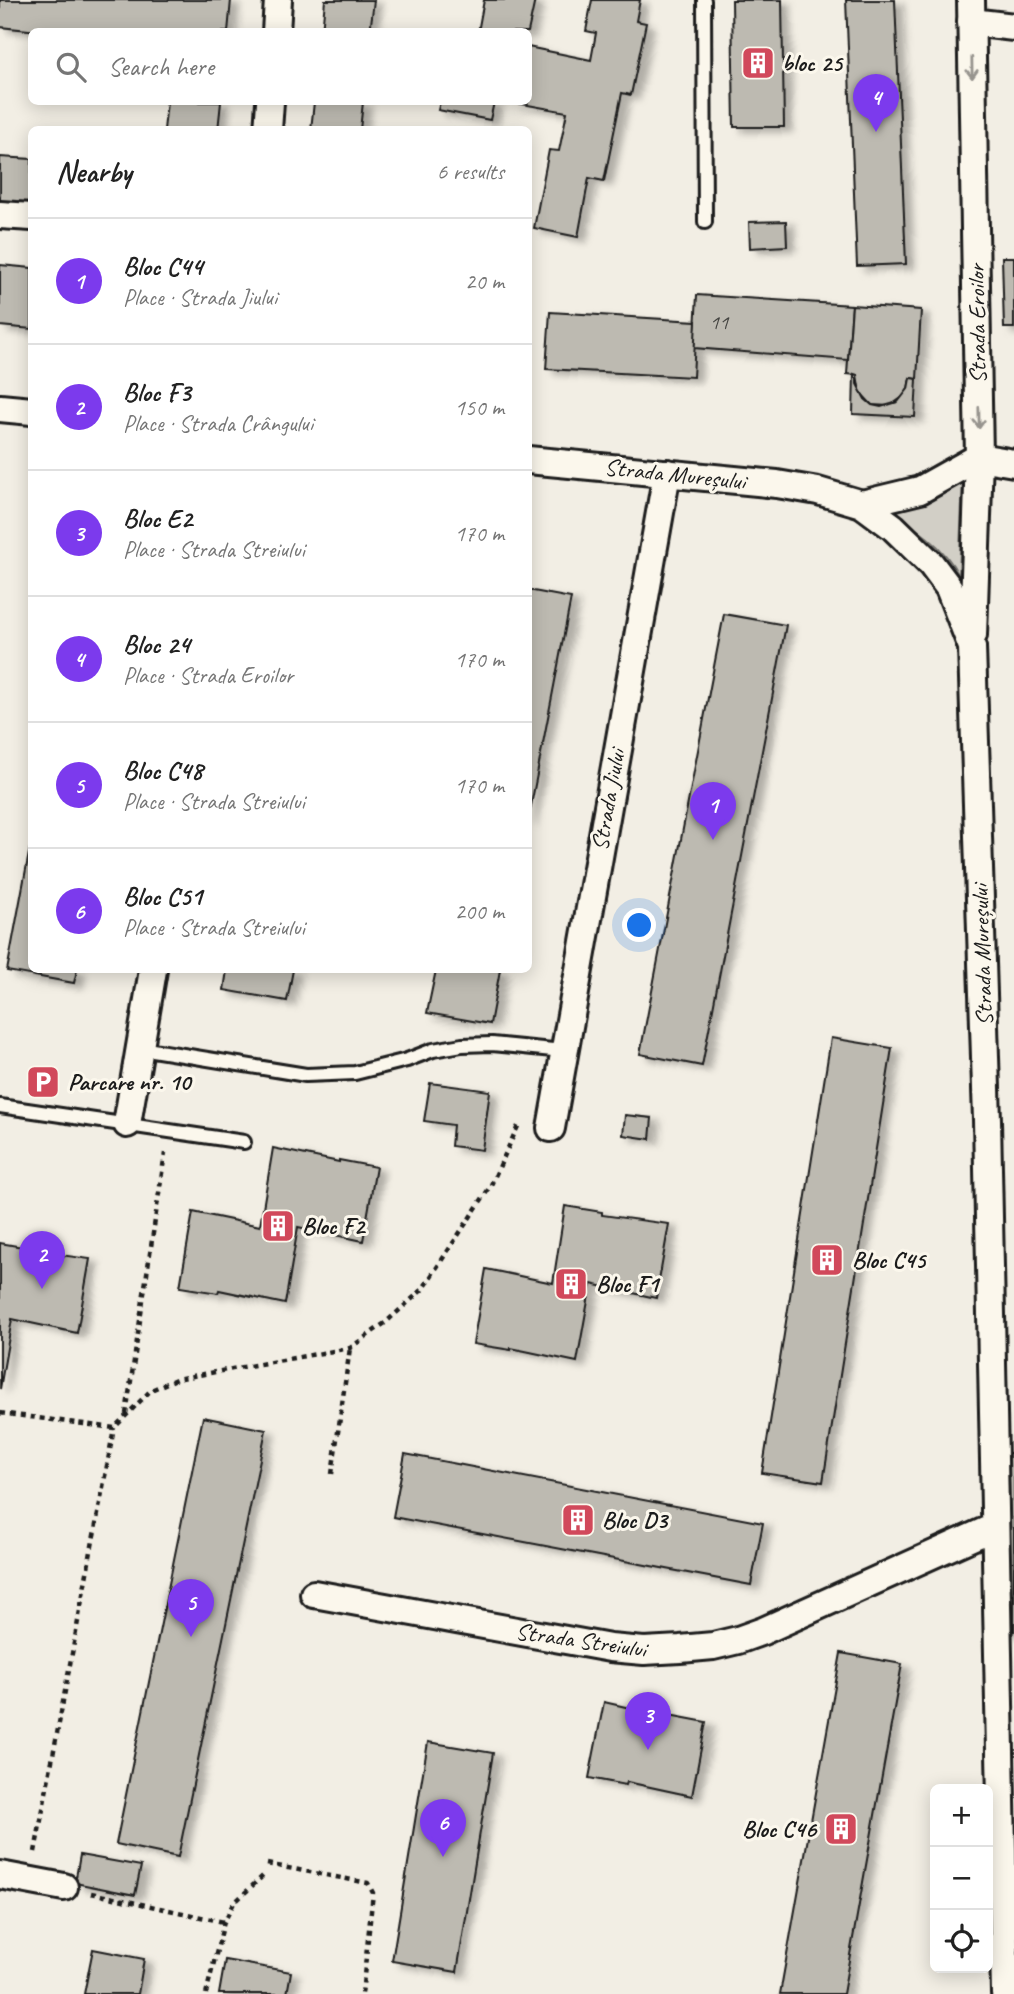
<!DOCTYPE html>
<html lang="en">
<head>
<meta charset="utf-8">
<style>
  :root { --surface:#fff; --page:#f2f2f2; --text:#222; --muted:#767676; --line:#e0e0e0; --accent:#7c3aed }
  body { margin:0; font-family:Caveat,sans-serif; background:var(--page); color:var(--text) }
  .controls { position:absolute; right:21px; bottom:21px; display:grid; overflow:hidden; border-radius:10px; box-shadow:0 4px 18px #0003 }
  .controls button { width:63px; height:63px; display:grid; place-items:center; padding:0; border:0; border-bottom:2px solid var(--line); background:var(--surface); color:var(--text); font:35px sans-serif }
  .you { position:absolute; left:640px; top:926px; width:24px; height:24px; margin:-18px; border:5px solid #fff; border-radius:50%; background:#1a73e8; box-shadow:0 0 0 10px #1a73e833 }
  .badge { display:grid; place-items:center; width:46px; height:46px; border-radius:50%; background:var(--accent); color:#fff; font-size:23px; font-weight:700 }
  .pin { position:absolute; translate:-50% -58px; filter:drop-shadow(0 2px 4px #0008) }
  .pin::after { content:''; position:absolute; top:37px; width:24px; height:21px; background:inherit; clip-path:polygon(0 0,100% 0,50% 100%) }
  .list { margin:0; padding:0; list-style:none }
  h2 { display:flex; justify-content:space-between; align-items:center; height:91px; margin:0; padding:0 28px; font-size:30px }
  h2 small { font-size:23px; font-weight:400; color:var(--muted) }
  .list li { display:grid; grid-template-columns:46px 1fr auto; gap:21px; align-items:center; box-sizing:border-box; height:126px; padding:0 28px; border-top:2px solid var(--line) }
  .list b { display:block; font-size:26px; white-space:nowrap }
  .list p { margin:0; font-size:23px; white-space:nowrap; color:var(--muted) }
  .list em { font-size:23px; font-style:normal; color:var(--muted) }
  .icon { flex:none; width:38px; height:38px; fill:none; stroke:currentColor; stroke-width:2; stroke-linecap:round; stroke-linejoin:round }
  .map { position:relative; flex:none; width:1014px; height:1994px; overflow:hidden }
  .search { position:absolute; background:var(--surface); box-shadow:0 4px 18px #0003; left:28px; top:28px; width:504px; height:77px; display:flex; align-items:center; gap:18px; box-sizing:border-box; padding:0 24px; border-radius:10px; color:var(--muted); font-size:26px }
  .panel { position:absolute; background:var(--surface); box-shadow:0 4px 18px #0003; left:28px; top:126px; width:504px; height:847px; border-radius:10px }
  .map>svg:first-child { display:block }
</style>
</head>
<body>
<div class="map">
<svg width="1014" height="1994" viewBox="0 0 1014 1994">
  <defs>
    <filter id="shadow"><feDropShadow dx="8" dy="4.5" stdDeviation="3.5" flood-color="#0004"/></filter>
  </defs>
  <rect width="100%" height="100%" fill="#f2eee4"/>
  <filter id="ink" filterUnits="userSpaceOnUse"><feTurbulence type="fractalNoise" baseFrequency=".0143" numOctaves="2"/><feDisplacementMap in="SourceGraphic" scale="14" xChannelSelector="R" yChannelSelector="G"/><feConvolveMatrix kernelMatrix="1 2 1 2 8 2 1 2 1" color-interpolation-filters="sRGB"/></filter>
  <g filter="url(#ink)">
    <path fill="#d2cfc6" stroke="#777671" stroke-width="2" d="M963,477L959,576C944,545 915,527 886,511L932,498Z"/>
    <g fill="#bdbab1" stroke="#1c1c1c" stroke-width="2" filter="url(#shadow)">
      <polygon points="0,0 231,0 228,32 48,32 0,27"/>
      <polygon points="325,0 374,0 370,32 322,32"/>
      <polygon points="484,0 535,0 528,32 478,32"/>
      <polygon points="592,0 640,0 636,21 646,23 631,95 622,93 604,181 589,178 578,237 534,228 549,150 559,151 567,112 511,102 528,102 528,47 591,60 596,33 586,31"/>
      <polygon points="732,0 782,0 784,127 734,127"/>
      <polygon points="846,0 895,0 906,264 857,266"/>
      <polygon points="167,102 221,102 218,130 164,130"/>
      <polygon points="314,102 363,102 360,130 311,130"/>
      <polygon points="440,102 494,102 490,120 438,110"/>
      <polygon points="0,157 32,159 31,208 0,206"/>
      <polygon points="786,221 787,246 750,248 749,222"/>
      <polygon points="1002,257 1014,257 1014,328 1004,328"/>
      <polygon points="0,265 32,268 32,329 0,326"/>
      <polygon points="697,295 852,305 848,360 694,348"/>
      <polygon points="852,305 921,310 917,379 910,378 908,389 904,396 890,406 872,405 860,392 857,375 847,374"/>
      <polygon points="550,312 696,321 693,377 546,369"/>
      <polygon points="854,374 857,375 857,384 865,399 872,405 881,407 898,402 908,389 910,378 917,379 915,417 853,414"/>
      <polygon points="528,590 571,598 528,821"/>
      <polygon points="724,614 786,625 702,1066 640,1054"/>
      <polygon points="32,837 32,970 77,970 74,983 7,971"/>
      <polygon points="227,970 293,970 287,1001 224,990"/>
      <polygon points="436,970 500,970 490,1024 427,1013"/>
      <polygon points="831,1038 892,1048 823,1482 762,1473"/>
      <polygon points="430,1083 490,1091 482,1150 451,1146 453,1125 424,1121"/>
      <polygon points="625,1115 652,1118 650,1139 623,1135"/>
      <polygon points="273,1148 339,1162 339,1160 376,1167 363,1241 298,1227 285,1304 219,1290 218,1293 180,1287 193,1212 260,1226"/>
      <polygon points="565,1206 602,1212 602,1215 669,1224 656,1298 591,1284 577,1362 511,1348 511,1350 473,1344 486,1269 553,1283"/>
      <polygon points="0,1243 23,1247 23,1250 90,1259 77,1333 12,1319 0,1389"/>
      <polygon points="203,1417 266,1430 178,1857 116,1844"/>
      <rect x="1002" y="1453" width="12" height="178"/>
      <polygon points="405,1454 763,1523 751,1585 393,1517"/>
      <polygon points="841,1653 902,1664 843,1994 780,1994"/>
      <polygon points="604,1702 669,1717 669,1715 706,1722 692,1796 627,1782 626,1785 589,1778"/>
      <polygon points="428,1742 493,1753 457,1972 392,1961"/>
      <polygon points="80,1855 141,1866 135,1895 75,1883"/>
      <polygon points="93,1949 144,1959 138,1994 84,1994"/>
      <polygon points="225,1960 291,1972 287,1994 219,1994"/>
    </g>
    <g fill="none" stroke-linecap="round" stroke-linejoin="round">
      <defs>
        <g id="service">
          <polyline points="704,0 705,222"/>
          <polyline points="140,1048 306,1075 355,1073 407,1060 433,1050 462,1045 492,1044 563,1051"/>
          <polyline points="0,1106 244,1142"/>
        </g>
        <g id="minor">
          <polyline points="971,0 979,457 973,635"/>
          <polyline points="971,22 1014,27"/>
          <polyline points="276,32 278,0"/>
          <polyline points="268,130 270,102"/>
          <polyline points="0,215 32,217"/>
          <polyline points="0,408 32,411"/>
          <polyline points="979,457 1014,463"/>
          <polyline points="528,460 777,484 818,491 862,504 893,527 931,564 949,588 972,647 987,1120 1005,1994"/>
          <polyline points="862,504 920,490 979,457"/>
          <polyline points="127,1124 153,970"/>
          <polyline points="551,1128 667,473"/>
          <polyline points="314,1594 610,1648 644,1651 680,1649 713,1646 738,1640 763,1631 994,1527"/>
          <polyline points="0,1875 64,1887"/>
        </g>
      </defs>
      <use href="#service" stroke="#1c1c1c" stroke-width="18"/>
      <use href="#minor" stroke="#1c1c1c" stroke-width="32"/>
      <g stroke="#1c1c1c" stroke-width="4.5" stroke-dasharray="5 5" stroke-linecap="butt">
        <polyline points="0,1413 114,1428 151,1390 176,1379 350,1348 385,1323 422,1290 490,1187 519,1124"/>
        <polyline points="126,1414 165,1153"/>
        <polyline points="332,1474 350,1348"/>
        <polyline points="35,1852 114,1428"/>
        <polyline points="267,1864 368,1883 373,1893 362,1994"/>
        <polyline points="91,1893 224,1922"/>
        <polyline points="206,1994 224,1922 234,1903 266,1873"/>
      </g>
      <use href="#service" stroke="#fbf7ec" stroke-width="12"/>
      <use href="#minor" stroke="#fbf7ec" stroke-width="26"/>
    </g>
    <defs><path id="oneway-shaft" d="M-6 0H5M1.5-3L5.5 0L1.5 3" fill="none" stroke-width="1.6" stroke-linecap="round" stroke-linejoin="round" transform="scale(1.75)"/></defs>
    <g stroke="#97948e">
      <use href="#oneway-shaft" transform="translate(972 68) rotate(89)"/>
      <use href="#oneway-shaft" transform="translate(979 418) rotate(89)"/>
    </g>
  </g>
  <defs>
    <symbol id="building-square" viewBox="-11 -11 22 22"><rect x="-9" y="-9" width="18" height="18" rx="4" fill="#d1495b" stroke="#fbf7ec"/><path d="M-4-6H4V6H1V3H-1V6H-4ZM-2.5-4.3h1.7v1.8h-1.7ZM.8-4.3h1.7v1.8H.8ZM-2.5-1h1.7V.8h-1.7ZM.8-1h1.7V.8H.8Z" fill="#fff"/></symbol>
    <symbol id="parking-square" viewBox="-11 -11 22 22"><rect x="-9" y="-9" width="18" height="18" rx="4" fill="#d1495b" stroke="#fbf7ec"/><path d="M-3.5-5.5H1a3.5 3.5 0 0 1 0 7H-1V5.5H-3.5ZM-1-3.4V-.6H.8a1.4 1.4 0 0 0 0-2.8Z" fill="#fff"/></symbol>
  </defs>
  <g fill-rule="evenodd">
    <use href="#building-square" x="739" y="44" width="38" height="38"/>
    <use href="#parking-square" x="24" y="1063" width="38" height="38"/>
    <use href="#building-square" x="259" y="1207" width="38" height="38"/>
    <use href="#building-square" x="808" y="1241" width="38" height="38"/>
    <use href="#building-square" x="552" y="1265" width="38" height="38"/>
    <use href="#building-square" x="559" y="1501" width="38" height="38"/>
    <use href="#building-square" x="822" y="1810" width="38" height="38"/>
  </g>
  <g text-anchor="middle" stroke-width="6" stroke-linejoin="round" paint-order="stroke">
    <g font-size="21" fill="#444441">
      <text x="719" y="329">11</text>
    </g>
    <g font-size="24" font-weight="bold" fill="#1c1c1c" stroke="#fbf7ec" text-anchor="start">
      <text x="782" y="71">bloc 25</text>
      <text x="68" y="1090">Parcare nr. 10</text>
      <text x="302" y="1234">Bloc F2</text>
      <text x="852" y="1268">Bloc C45</text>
      <text x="596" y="1292">Bloc F1</text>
      <text x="602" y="1528">Bloc D3</text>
      <text x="816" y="1837" text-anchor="end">Bloc C46</text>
    </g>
    <g font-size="24" fill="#1c1c1c" stroke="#fbf7ec">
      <text transform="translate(977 324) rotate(-91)" y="8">Strada Eroilor</text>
      <text transform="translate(675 474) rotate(6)" y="8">Strada Mureșului</text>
      <text transform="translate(608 800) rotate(-80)" y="8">Strada Jiului</text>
      <text transform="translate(982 955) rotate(-92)" y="8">Strada Mureșului</text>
      <text transform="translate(581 1640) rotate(8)" y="8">Strada Streiului</text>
    </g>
  </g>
</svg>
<div class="controls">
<button>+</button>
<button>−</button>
<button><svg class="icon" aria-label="locate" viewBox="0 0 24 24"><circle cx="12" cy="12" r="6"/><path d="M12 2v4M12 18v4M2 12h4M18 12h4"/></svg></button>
</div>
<div class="you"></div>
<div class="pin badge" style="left:713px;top:840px">1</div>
<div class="pin badge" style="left:42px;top:1289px">2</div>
<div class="pin badge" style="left:648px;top:1750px">3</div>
<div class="pin badge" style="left:876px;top:132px">4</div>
<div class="pin badge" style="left:191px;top:1637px">5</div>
<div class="pin badge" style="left:443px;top:1857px">6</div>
<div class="search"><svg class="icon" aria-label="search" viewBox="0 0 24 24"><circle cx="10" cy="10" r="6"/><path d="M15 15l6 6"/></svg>Search here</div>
<section class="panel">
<h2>Nearby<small>6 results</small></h2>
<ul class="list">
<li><span class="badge">1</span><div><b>Bloc C44</b><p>Place · Strada Jiului</p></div><em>20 m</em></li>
<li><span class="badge">2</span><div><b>Bloc F3</b><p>Place · Strada Crângului</p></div><em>150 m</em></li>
<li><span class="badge">3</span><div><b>Bloc E2</b><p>Place · Strada Streiului</p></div><em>170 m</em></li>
<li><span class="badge">4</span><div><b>Bloc 24</b><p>Place · Strada Eroilor</p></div><em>170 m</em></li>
<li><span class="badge">5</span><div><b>Bloc C48</b><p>Place · Strada Streiului</p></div><em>170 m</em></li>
<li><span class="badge">6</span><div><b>Bloc C51</b><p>Place · Strada Streiului</p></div><em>200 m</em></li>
</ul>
</section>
</div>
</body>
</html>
